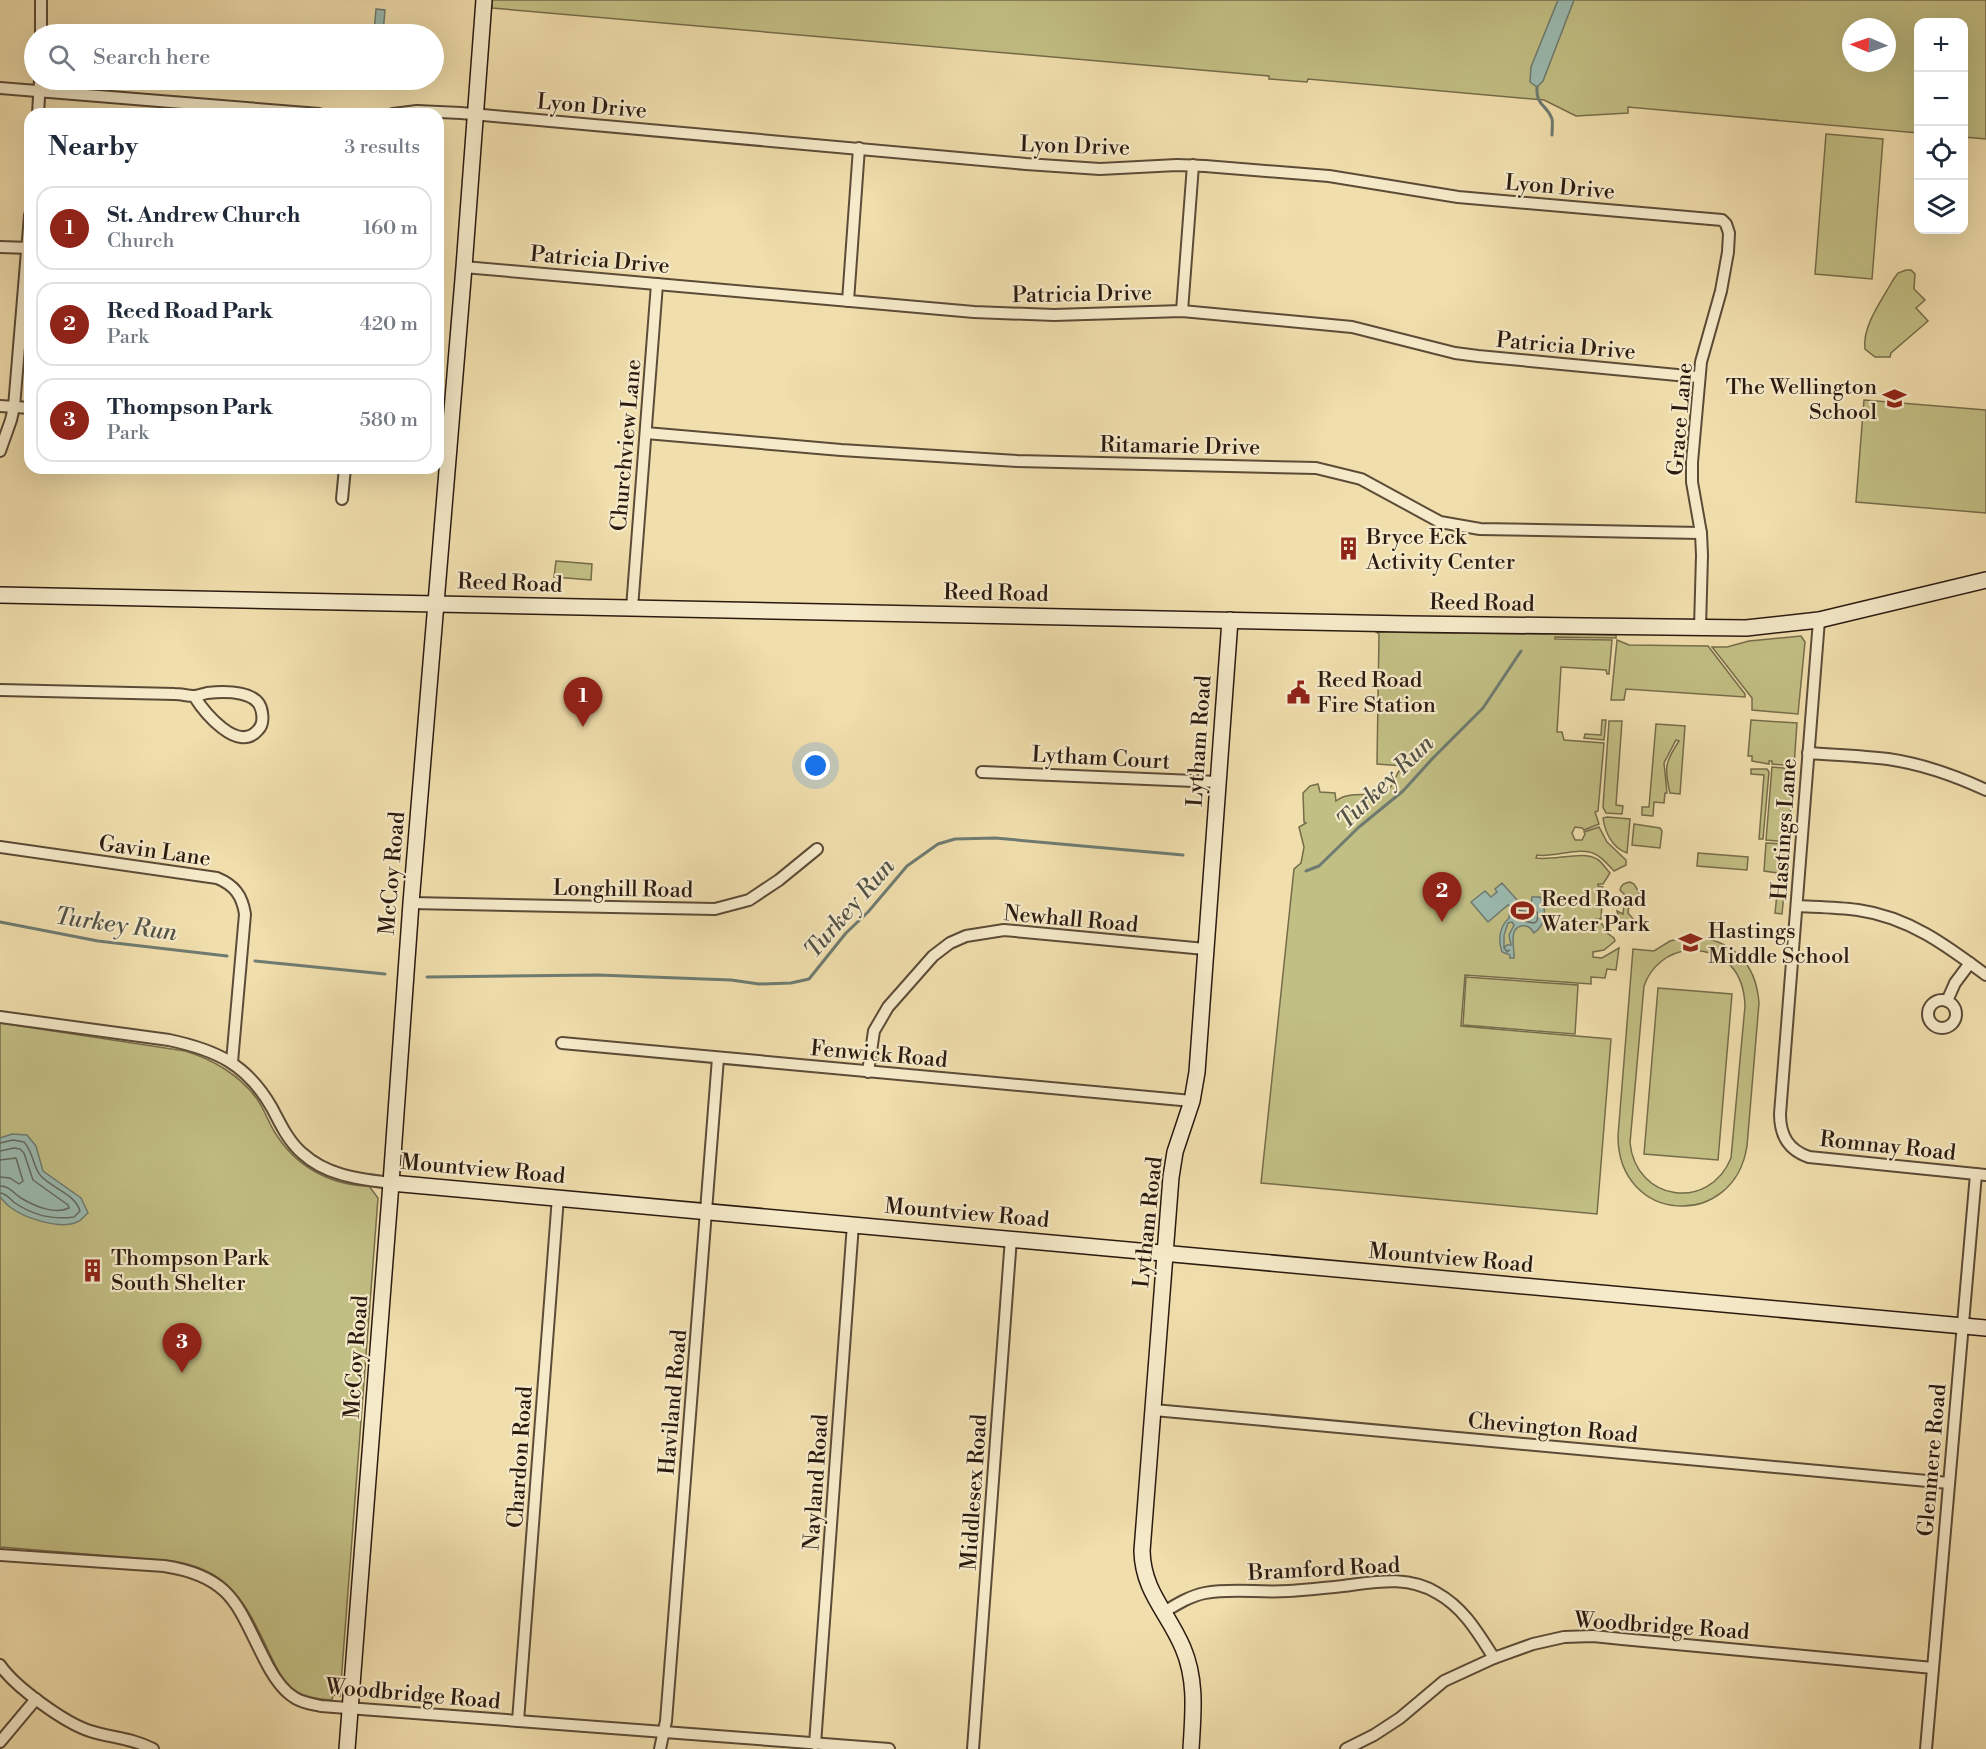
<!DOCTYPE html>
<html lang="en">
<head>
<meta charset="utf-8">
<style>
  :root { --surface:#fff; --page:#f6f6f7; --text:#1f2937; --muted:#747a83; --line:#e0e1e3; --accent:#8f2418 }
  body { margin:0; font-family:"Libre Bodoni",serif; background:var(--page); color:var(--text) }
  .controls { position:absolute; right:18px; top:18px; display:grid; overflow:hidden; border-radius:12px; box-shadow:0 6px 24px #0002 }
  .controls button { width:54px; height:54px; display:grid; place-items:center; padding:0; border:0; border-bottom:2px solid var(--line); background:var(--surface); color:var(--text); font:30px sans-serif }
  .compass { position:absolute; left:1842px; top:18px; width:54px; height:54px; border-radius:50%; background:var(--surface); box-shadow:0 6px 24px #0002; rotate:272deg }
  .you { position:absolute; left:816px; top:766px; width:21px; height:21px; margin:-15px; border:4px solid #fff; border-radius:50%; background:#1a73e8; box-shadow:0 0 0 9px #1a73e833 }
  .badge { display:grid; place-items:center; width:39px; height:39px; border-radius:50%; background:var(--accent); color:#fff; font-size:20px; font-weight:700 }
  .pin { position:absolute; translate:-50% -50px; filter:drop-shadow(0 2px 3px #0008) }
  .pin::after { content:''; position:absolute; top:32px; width:21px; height:18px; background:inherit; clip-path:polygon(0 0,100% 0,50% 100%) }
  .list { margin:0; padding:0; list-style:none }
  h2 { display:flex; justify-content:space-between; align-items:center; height:78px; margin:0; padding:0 24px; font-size:26px }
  h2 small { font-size:20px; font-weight:400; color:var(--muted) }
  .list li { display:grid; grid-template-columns:39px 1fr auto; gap:18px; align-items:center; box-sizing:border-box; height:84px; margin:0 12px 12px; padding:0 12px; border:2px solid var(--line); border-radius:18px }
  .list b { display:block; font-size:22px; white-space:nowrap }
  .list p { margin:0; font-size:20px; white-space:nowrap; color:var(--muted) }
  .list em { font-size:20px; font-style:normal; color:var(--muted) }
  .icon { flex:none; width:33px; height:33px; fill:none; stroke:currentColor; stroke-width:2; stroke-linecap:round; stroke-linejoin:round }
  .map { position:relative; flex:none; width:1986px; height:1749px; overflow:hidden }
  .search { position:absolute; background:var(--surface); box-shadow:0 6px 24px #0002; left:24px; top:24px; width:420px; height:66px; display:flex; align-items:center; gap:15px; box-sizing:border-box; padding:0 21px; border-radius:33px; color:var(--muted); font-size:22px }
  .panel { position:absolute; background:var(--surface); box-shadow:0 6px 24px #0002; left:24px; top:108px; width:420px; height:366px; border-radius:18px }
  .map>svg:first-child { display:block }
</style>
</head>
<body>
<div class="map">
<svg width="1986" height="1749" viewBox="0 0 1986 1749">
  <rect width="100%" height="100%" fill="#f0deac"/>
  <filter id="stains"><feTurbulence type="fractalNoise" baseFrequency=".00333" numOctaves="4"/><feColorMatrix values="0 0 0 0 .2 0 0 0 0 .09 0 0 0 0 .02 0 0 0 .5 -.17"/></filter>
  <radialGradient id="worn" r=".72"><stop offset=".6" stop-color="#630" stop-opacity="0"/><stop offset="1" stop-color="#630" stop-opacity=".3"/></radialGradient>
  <g fill="#c2bf84" stroke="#766c4a" stroke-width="1.5" fill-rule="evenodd">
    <path d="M492,0H1986V139L1964,137V22H1918V133L1628,107V113L1576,116L1544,100L1308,79L1307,82L1269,79V76L492,8ZM1851,27H1887V63H1851Z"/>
    <polygon points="1826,134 1883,139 1872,279 1815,274"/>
    <path d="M1906,270H1911L1915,274L1914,289L1925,300L1916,308L1928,321L1891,353L1890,357H1875L1865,349C1862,326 1882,300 1893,280L1898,273Z"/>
    <polygon points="1864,400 1986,410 1986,513 1856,502"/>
    <polygon points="556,561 592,564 591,580 554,577"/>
    <path d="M1376,632L1616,635V638L1555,637V639L1612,640L1609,674H1607L1606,670L1561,667L1557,732H1562L1564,740L1604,743L1598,811L1595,812L1599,824L1584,830L1582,828L1575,827L1572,833L1575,840H1582L1585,834L1584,832L1599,827L1607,842L1626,860V865L1614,871C1608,865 1602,857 1595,854C1581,846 1554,858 1537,855L1536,858C1553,861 1584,850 1597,859C1602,862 1606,869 1610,873L1603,884H1598V886L1603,887L1601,919H1596L1595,923L1602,924L1607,933L1614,938L1615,941L1604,950L1593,952V957L1602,958L1619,948L1616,970L1607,969L1605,978L1591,977V984L1465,975L1461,1026L1611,1039L1597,1214L1261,1183L1294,869L1301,863L1304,847L1299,827L1306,823L1304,822L1303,793L1310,786L1318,784L1320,792L1335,793L1336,801C1350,790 1368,798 1384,792C1396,787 1394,772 1404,766L1377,764L1379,634Z"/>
    <polygon points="1801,636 1805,642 1798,714 1752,710 1752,698 1712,647 1727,647 1749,641"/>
    <polygon points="1617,640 1629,645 1708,646 1745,694 1745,697 1626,689 1624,700 1611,700"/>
    <polygon points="1602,720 1606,720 1604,740 1584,738 1585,734 1601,735"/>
    <polygon points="1751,720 1797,723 1794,766 1772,764 1772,761 1769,761 1769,764 1752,761 1752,756 1748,756"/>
    <polygon points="1609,721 1622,721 1616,805 1623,806 1622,814 1606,813 1603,807"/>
    <path d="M1656,724L1685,726L1680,794L1670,793C1664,768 1665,762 1679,741L1676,740L1664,763L1667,793H1665L1664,803L1654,802L1653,816L1642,815V807H1649Z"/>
    <polygon points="1772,767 1794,769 1788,842 1766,840"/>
    <polygon points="1751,769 1767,769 1769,772 1763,839 1759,839 1764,775 1751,774"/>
    <path d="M1607,817L1630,819L1627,853C1612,848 1605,832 1603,818Z"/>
    <polygon points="1634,824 1660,828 1662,831 1660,848 1632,845"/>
    <polygon points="1766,843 1787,844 1784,884 1778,882 1778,873 1764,871"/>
    <polygon points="1698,853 1748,857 1747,870 1697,866"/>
    <path d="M1630,882L1634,884L1639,892L1638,902L1630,896L1628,913L1635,921L1628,925L1619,920L1617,911L1623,914L1625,895L1620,890C1621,884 1625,883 1630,882Z"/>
    <polygon points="1777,894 1784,894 1782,914 1775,913"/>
    <path d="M1692,936C1732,940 1756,962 1759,1003L1747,1146C1734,1231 1618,1224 1618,1136L1633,949L1654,951L1670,941ZM1690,950C1726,951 1744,972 1745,1006L1731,1158C1709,1212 1636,1201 1630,1143L1644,986C1651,966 1668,952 1690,950Z"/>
    <polygon points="1466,977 1578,985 1575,1034 1463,1025"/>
    <polygon points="1658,988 1732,994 1718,1160 1644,1154"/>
    <path d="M0,1023L185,1051C212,1059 240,1075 257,1099C264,1109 268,1121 274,1131C295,1166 329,1185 369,1186L378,1198L340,1696L333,1695L332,1700C317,1699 301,1697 289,1686C279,1676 274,1662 268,1650C245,1602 229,1569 172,1561L0,1547Z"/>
  </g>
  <g fill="#9bbbb1" stroke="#6e7b71" stroke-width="1.5" fill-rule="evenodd">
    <polygon points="1558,0 1574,0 1543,81 1537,87 1530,82 1531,67"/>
    <polygon points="376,9 385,10 383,33 374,32"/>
    <path d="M1502,883L1518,901L1519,900L1522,902V905H1531L1532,897H1540C1547,908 1546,925 1534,933C1531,928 1528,925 1521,926C1508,929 1515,949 1514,958H1510V955L1502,952C1498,941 1499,927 1509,918L1510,906L1508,905L1488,922L1471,902L1485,891L1491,897L1497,892L1495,889ZM1512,922L1514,925L1509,935L1511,945H1507L1504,948L1507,951L1510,950L1507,952L1504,948V935L1508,923Z"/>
    <path d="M12,1134L27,1135L36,1146L43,1171L81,1198L88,1213C85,1215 81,1221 77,1222C60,1230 24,1218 10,1207C6,1204 3,1200 0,1197V1138Z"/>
  </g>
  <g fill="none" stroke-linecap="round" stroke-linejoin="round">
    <g stroke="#636a60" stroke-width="1.5">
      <polygon points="1517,910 1528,912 1536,910 1538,915 1537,921 1534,923 1518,920 1515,916"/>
      <path d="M0,1143L13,1140L24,1142C34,1153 33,1168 41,1176C53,1189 75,1194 80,1211L74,1217C53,1220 33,1215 15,1203C9,1199 8,1194 0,1193"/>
      <path d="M0,1151L14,1148L20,1149L24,1153L33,1180L68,1205L69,1208C55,1215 34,1206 21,1198C13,1193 10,1186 0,1186"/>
      <polyline points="0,1160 16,1158 23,1181 19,1184 10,1178 0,1177"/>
    </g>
    <g stroke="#6e7b71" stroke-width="3">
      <path d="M1537,87C1536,107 1547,104 1552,119C1553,124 1552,130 1552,135"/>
      <polyline points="1306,871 1319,866 1359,827 1403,791 1433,758 1483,708 1521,651"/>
      <polyline points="0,922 98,941 227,956"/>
      <polyline points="255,961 385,974"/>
      <polyline points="427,977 598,975 731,980 759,984 791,983 809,979 846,933 868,912 907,866 938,844 955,839 995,838 1183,855"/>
    </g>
    <defs>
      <g id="street">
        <polyline points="41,0 41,34"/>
        <polyline points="0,88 319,114"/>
        <polyline points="38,114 40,80"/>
        <polyline points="393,114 417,111 461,113 1026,164 1100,169 1177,165 1205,166 1329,176 1458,197 1722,220 1726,224 1729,233 1728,252 1721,291 1701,362 1692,462 1692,482 1701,533 1702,555 1700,628"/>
        <polyline points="0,247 30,248"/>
        <polyline points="464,267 974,312 1054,315 1182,311 1352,327 1455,353 1478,356 1698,377"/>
        <polyline points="848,301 859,148"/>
        <polyline points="1182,311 1193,165"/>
        <polyline points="0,406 30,408"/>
        <polyline points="646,433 841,450 1017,461 1316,468 1361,479 1440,522 1480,529 1701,533"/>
        <polyline points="0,451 11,420 14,407 30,215"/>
        <polyline points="342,499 345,468"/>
        <polyline points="632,608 657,284"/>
        <path d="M1819,620L1780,1114C1780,1135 1788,1150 1809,1157L1986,1175"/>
        <path d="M0,690L175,694C181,694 188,696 194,696C198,696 203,694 207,693C225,691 260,690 262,713C263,719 262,726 258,730C238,754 204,712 194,696"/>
        <path d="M1808,753C1834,755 1861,756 1888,759C1922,764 1954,775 1986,790"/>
        <polyline points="982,772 1218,782"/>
        <path d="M0,847L217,878C234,885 242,895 245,914L232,1062"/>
        <polyline points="411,903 715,909 749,900 779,880 817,849"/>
        <path d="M1797,906C1817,907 1838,907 1858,910C1908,917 1946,945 1986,975"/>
        <circle cx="1942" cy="1014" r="14"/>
        <polyline points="1947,1001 1955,983 1970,963"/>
        <path d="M0,1017L169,1040C216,1050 247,1064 272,1108C280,1123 288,1141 302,1153C327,1176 359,1179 391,1183"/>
        <polyline points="562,1043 1192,1101"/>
        <polyline points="868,1072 874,1031 888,1007 933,956 950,943 966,936 1004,930 1205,949"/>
        <polyline points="1154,1410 1949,1483"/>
        <path d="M0,1555L164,1566C236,1577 238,1610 268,1666C274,1677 283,1691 295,1698C303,1703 312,1704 321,1706L889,1749"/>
        <path d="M1164,1612C1177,1604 1190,1596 1205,1593C1232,1588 1261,1593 1288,1591C1307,1590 1325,1588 1343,1586C1376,1582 1407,1575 1437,1593C1464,1608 1478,1633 1494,1658"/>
        <path d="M0,1665C15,1687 65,1723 90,1731C112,1738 132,1738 153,1749"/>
        <polyline points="518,1721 558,1197"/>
        <polyline points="0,1742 36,1699"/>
        <polyline points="815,1744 853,1224"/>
        <polyline points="660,1749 666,1721 718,1058"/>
        <polyline points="973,1749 1011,1238"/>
        <polyline points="1346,1749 1374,1735 1400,1718 1444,1681 1494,1658 1533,1644 1564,1637 1593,1636 1622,1639 1933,1668"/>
        <polyline points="1926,1749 1976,1174"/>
      </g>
      <g id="secondary">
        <polyline points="0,595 1408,624 1746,628 1819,620 1986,580"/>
        <polyline points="391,1183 1986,1328"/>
        <polyline points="347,1749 391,1183 411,903 464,267 484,0"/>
        <path d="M1191,1749C1193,1714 1197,1681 1183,1648C1168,1612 1143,1592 1142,1551L1171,1177L1175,1152L1192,1101L1197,1072L1230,620"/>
      </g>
    </defs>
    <use href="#street" stroke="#5c4b37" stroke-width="14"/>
    <use href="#secondary" stroke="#2b1a10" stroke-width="18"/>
    <use href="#street" stroke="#f5eac9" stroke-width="10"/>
    <use href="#secondary" stroke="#f5eac9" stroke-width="15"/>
  </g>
  <defs>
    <symbol id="school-bare" viewBox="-9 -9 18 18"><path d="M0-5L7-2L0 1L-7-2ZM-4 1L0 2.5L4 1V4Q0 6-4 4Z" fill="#8f2418" stroke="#f5eac9" stroke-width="2.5" paint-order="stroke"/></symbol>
    <symbol id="building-bare" viewBox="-9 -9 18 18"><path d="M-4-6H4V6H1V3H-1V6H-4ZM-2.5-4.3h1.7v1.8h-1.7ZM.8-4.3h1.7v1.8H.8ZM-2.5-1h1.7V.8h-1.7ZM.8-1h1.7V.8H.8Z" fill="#8f2418" stroke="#f5eac9" stroke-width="2.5" paint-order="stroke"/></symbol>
    <symbol id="civic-bare" viewBox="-9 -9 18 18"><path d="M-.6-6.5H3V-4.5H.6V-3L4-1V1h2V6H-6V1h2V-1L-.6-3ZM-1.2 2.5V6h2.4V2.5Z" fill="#8f2418" stroke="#f5eac9" stroke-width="2.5" paint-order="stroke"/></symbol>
    <symbol id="stadium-bare" viewBox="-9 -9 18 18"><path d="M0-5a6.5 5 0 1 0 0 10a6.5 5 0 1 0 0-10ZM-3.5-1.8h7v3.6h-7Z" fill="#8f2418" stroke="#f5eac9" stroke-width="2.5" paint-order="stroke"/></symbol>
  </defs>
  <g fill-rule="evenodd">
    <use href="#school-bare" x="1878" y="382" width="33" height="33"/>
    <use href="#building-bare" x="1332" y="532" width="33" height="33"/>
    <use href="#civic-bare" x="1282" y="676" width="33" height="33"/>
    <use href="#stadium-bare" x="1506" y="894" width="33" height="33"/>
    <use href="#school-bare" x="1674" y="926" width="33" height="33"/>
    <use href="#building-bare" x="76" y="1254" width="33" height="33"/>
  </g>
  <g text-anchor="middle" stroke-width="4.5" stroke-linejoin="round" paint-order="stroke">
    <g font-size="22" fill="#2b1a10" stroke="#f5eac9">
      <text transform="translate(592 105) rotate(5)" y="8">Lyon Drive</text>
      <text transform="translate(1075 145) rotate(2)" y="8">Lyon Drive</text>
      <text transform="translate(1560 186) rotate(5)" y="8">Lyon Drive</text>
      <text transform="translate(600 259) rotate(5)" y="8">Patricia Drive</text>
      <text transform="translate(1082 293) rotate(-1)" y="8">Patricia Drive</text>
      <text transform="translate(1566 345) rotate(5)" y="8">Patricia Drive</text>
      <text transform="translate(1679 419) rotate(-85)" y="8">Grace Lane</text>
      <text transform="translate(625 445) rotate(-85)" y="8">Churchview Lane</text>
      <text transform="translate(1180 445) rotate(1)" y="8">Ritamarie Drive</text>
      <text transform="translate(510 582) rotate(2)" y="8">Reed Road</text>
      <text transform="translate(996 592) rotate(1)" y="8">Reed Road</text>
      <text transform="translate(1482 602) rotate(1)" y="8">Reed Road</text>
      <text transform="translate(1198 741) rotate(-86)" y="8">Lytham Road</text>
      <text transform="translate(1101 757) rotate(3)" y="8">Lytham Court</text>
      <text transform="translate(1783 829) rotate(-86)" y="8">Hastings Lane</text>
      <text transform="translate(155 850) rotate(8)" y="8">Gavin Lane</text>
      <text transform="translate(391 873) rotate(-85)" y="8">McCoy Road</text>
      <text transform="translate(623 888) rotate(1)" y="8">Longhill Road</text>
      <text transform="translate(1071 918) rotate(5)" y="8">Newhall Road</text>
      <text transform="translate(879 1053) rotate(5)" y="8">Fenwick Road</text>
      <text transform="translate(1888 1145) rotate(6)" y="8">Romnay Road</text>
      <text transform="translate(483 1168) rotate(5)" y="8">Mountview Road</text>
      <text transform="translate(967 1212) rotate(5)" y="8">Mountview Road</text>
      <text transform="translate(1147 1222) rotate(-84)" y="8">Lytham Road</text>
      <text transform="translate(1451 1257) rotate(5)" y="8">Mountview Road</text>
      <text transform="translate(355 1357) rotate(-86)" y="8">McCoy Road</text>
      <text transform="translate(672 1402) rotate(-85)" y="8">Haviland Road</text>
      <text transform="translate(1553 1427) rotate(5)" y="8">Chevington Road</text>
      <text transform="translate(519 1457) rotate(-86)" y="8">Chardon Road</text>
      <text transform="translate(1931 1460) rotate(-85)" y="8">Glenmere Road</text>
      <text transform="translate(815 1482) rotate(-86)" y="8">Nayland Road</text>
      <text transform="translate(973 1492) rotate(-86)" y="8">Middlesex Road</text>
      <text transform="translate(1324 1568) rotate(-3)" y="8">Bramford Road</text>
      <text transform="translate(1662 1625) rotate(4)" y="8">Woodbridge Road</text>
      <text transform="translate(413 1693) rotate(5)" y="8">Woodbridge Road</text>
    </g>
    <g font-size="22" fill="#2b1a10" stroke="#f5eac9" text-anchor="start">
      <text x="1877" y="394" text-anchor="end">The Wellington<tspan x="1877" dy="25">School</tspan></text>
      <text x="1366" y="544">Bryce Eck<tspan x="1366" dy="25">Activity Center</tspan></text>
      <text x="1317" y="687">Reed Road<tspan x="1317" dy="25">Fire Station</tspan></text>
      <text x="1541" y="906">Reed Road<tspan x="1541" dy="25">Water Park</tspan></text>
      <text x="1708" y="938">Hastings<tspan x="1708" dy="25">Middle School</tspan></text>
      <text x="111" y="1265">Thompson Park<tspan x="111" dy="25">South Shelter</tspan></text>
    </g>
    <g font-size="24" font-style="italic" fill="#525248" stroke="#f5eac9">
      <text transform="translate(1385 782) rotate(-44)" y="8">Turkey Run</text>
      <text transform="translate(849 908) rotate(-49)" y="8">Turkey Run</text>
      <text transform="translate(116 924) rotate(8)" y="8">Turkey Run</text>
    </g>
  </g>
  <rect width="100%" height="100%" filter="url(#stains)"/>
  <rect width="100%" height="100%" fill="url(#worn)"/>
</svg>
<div class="controls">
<button>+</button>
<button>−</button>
<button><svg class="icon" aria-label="locate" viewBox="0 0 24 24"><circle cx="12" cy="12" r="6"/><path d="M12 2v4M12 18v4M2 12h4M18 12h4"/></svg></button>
<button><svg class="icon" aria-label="layers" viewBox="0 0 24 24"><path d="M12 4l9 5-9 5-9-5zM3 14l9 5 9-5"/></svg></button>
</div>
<svg class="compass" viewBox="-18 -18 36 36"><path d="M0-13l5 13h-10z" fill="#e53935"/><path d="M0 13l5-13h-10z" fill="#747a83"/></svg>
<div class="you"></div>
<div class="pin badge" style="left:583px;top:727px">1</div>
<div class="pin badge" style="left:1442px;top:922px">2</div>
<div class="pin badge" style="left:182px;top:1373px">3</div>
<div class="search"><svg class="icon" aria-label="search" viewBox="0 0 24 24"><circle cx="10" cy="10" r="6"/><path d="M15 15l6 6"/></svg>Search here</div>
<section class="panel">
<h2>Nearby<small>3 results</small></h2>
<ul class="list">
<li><span class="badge">1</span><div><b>St. Andrew Church</b><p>Church</p></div><em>160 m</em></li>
<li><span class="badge">2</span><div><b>Reed Road Park</b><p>Park</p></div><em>420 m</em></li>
<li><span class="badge">3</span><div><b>Thompson Park</b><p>Park</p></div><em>580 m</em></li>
</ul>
</section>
</div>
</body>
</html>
